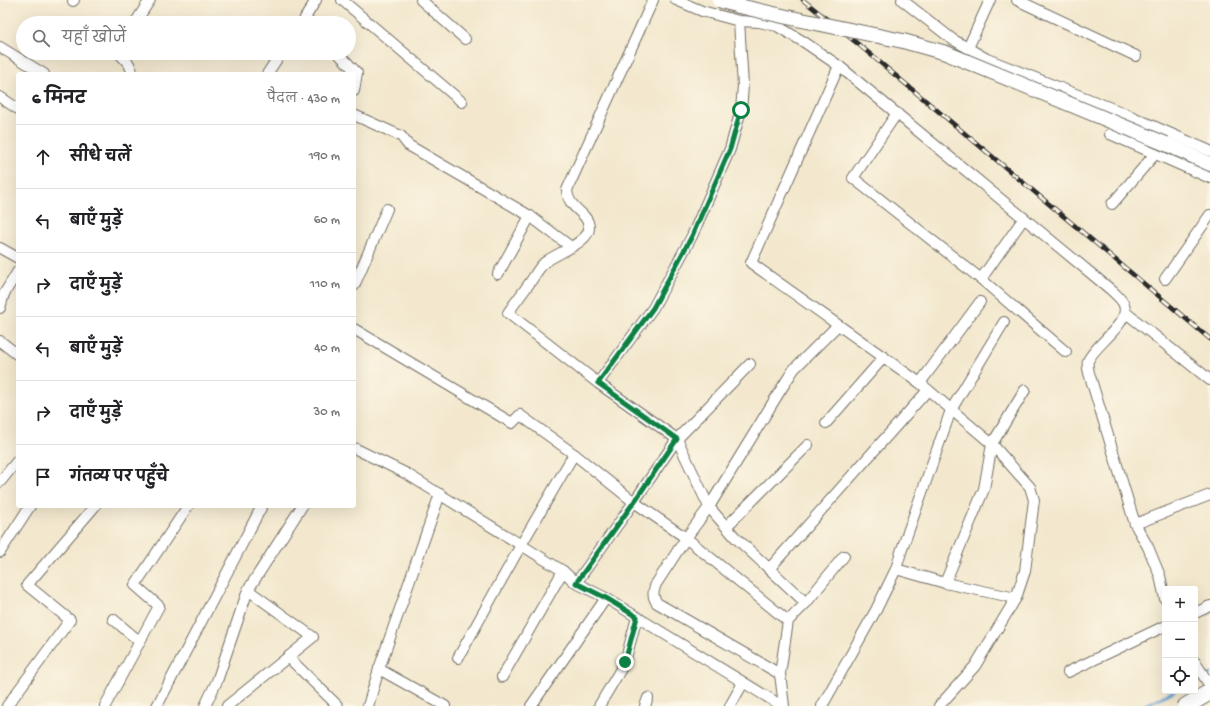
<!DOCTYPE html>
<html lang="hi">
<head>
<meta charset="utf-8">
<style>
  :root { --surface:#fff; --page:#f2f2f2; --text:#202124; --muted:#757577; --line:#e0e0e0 }
  body { margin:0; font-family:"Gochi Hand","Playpen Sans Deva",sans-serif; background:var(--page); color:var(--text) }
  .controls { position:absolute; right:12px; bottom:12px; display:grid; overflow:hidden; border-radius:4px; box-shadow:0 4px 16px #0002 }
  .controls button { width:36px; height:36px; display:grid; place-items:center; padding:0; border:0; border-bottom:1px solid var(--line); background:var(--surface); color:var(--text); font:20px sans-serif }
  .stop { position:absolute; width:12px; height:12px; margin:-9px; border:3px solid #0b8043; border-radius:50%; background:#fff }
  .stop.end { background:#0b8043; border-color:#fff; box-shadow:0 1px 4px #0008 }
  .list { margin:0; padding:0; list-style:none }
  h2 { display:flex; justify-content:space-between; align-items:center; height:52px; margin:0; padding:0 16px; font-size:17px }
  h2 small { font-size:13px; font-weight:400; color:var(--muted) }
  .list li { display:grid; grid-template-columns:26px 1fr auto; gap:12px; align-items:center; box-sizing:border-box; height:64px; padding:0 16px; border-top:1px solid var(--line) }
  .list b { display:block; font-size:15px; white-space:nowrap }
  .list em { font-size:13px; font-style:normal; color:var(--muted) }
  .icon { flex:none; width:22px; height:22px; fill:none; stroke:currentColor; stroke-width:2; stroke-linecap:round; stroke-linejoin:round }
  .map { position:relative; flex:none; width:1210px; height:706px; overflow:hidden }
  .search { position:absolute; background:var(--surface); box-shadow:0 4px 16px #0002; left:16px; top:16px; width:340px; height:44px; display:flex; align-items:center; gap:10px; box-sizing:border-box; padding:0 14px; border-radius:22px; color:var(--muted); font-size:15px }
  .panel { position:absolute; background:var(--surface); box-shadow:0 4px 16px #0002; left:16px; top:72px; width:340px; height:436px; border-radius:4px }
  .map>svg:first-child { display:block }
</style>
</head>
<body>
<div class="map">
<svg width="1210" height="706" viewBox="0 0 1210 706">
  <rect width="100%" height="100%" fill="#fcf5e5"/>
  <filter id="ink" filterUnits="userSpaceOnUse"><feTurbulence type="fractalNoise" baseFrequency=".025" numOctaves="2"/><feDisplacementMap in="SourceGraphic" scale="8" xChannelSelector="R" yChannelSelector="G"/><feConvolveMatrix kernelMatrix="1 2 1 2 8 2 1 2 1" color-interpolation-filters="sRGB"/></filter>
  <filter id="wash" filterUnits="userSpaceOnUse"><feTurbulence type="fractalNoise" baseFrequency=".012" numOctaves="4" result="noise"/><feDisplacementMap in="SourceGraphic" scale="16" xChannelSelector="R" yChannelSelector="G"/><feGaussianBlur stdDeviation="0.9" result="paint"/><feColorMatrix in="noise" values="0 0 0 0 0 0 0 0 0 0 0 0 0 0 0 0 0 1.4 0 .05"/><feComposite in="paint" operator="in"/></filter>
  <g filter="url(#wash)">
    <rect width="100%" height="100%" fill="#f3e8ce"/>
    <g fill="none" stroke-linecap="round" stroke-linejoin="round">
      <g stroke="#64a3d6" stroke-width="3">
        <polyline points="1195,681 1210,674"/>
        <polyline points="1143,706 1174,691"/>
      </g>
    </g>
  </g>
  <g filter="url(#ink)">
    <g fill="none" stroke-linecap="round" stroke-linejoin="round">
      <defs>
        <g id="minor">
          <polyline points="342,0 462,102"/>
          <polyline points="421,0 465,39"/>
          <path d="M653,0L567,190C568,210 589,212 589,228C589,243 554,254 544,263C540,267 536,273 533,278C525,290 516,301 508,313L598,383L677,439L709,507L735,537L806,603"/>
          <path d="M676,0L702,11L739,21L759,22L777,26L804,42L839,66L1110,289C1114,293 1122,299 1124,305C1131,323 1094,345 1088,361C1087,364 1088,369 1089,373L1135,524L1148,547L1160,576L1165,599"/>
          <polyline points="902,0 952,39 987,59 1126,114 1210,151"/>
          <polyline points="1017,0 1136,56"/>
          <polyline points="73,1 74,0"/>
          <polyline points="135,23 150,0"/>
          <polyline points="310,23 305,18 316,0"/>
          <polyline points="0,47 44,74"/>
          <polyline points="968,48 990,0"/>
          <polyline points="119,53 129,64 133,74"/>
          <polyline points="338,53 357,73 354,91"/>
          <polyline points="839,66 751,263 920,383 992,444 1030,487 1034,500 1025,571 1016,598 975,666 939,706"/>
          <polyline points="267,74 281,53"/>
          <polyline points="0,97 18,109"/>
          <polyline points="897,113 853,178 981,279 1066,352"/>
          <polyline points="354,115 401,136 408,145 530,216 571,247"/>
          <polyline points="1110,134 1210,178"/>
          <polyline points="1112,204 1155,154"/>
          <polyline points="0,248 18,258"/>
          <polyline points="498,274 530,216"/>
          <polyline points="981,279 1024,218"/>
          <polyline points="1165,279 1210,215"/>
          <polyline points="354,286 387,209"/>
          <polyline points="0,308 4,294 18,271"/>
          <polyline points="1125,312 1210,380"/>
          <polyline points="1004,322 951,410 901,552 896,569 945,583 1016,598"/>
          <polyline points="354,329 512,423 520,415 574,454 634,502 686,538 788,621"/>
          <polyline points="0,341 18,355"/>
          <polyline points="598,383 653,308 692,236 730,149 741,110 743,86 739,21"/>
          <polyline points="920,383 980,302"/>
          <polyline points="826,423 884,357"/>
          <polyline points="354,448 407,474 563,571 576,583 606,598 782,706"/>
          <polyline points="0,482 18,460"/>
          <polyline points="1135,524 1210,495"/>
          <polyline points="727,526 808,445"/>
          <polyline points="0,552 30,506"/>
          <polyline points="769,569 928,390"/>
          <polyline points="576,583 634,502 677,439 750,364"/>
          <polyline points="945,583 984,489 992,444 1025,390"/>
          <polyline points="1195,613 1210,606"/>
          <polyline points="113,619 140,642"/>
          <polyline points="288,657 338,706"/>
          <polyline points="458,658 521,545 574,454"/>
          <polyline points="1195,662 1210,686"/>
          <polyline points="379,669 445,706"/>
          <polyline points="1068,672 1165,626"/>
          <path d="M780,674L657,603C652,596 653,592 656,584L686,538L709,507L780,391L794,369L838,325"/>
          <polyline points="502,677 563,571"/>
          <polyline points="7,706 70,620 27,585 95,506"/>
          <polyline points="105,706 159,606 135,585 188,506"/>
          <polyline points="157,706 262,506"/>
          <polyline points="205,706 217,681 248,590 302,506"/>
          <polyline points="227,706 313,637 248,590"/>
          <polyline points="368,706 379,669 440,494"/>
          <polyline points="531,706 606,598"/>
          <polyline points="599,706 625,662 637,617"/>
          <polyline points="645,706 648,698"/>
          <polyline points="730,706 743,683"/>
          <polyline points="784,706 780,674 788,621 806,603 844,556"/>
          <polyline points="822,706 876,610 896,569"/>
        </g>
        <polyline id="secondary" points="1166,144 1210,164"/>
        <polyline id="trunk" points="1186,706 1210,692"/>
      </defs>
      <use href="#minor" stroke="#716d64" stroke-width="12"/>
      <use href="#secondary" stroke="#716d64" stroke-width="16"/>
      <use href="#trunk" stroke="#716d64" stroke-width="18"/>
      <use href="#minor" stroke="#fff" stroke-width="10"/>
      <use href="#secondary" stroke="#fff" stroke-width="14"/>
      <use href="#trunk" stroke="#fff" stroke-width="16"/>
      <defs>
        <polyline id="rail" points="803,0 858,44 1210,339"/>
      </defs>
      <use href="#rail" stroke="#2b2b2b" stroke-width="4.5"/>
      <use href="#rail" stroke="#fcf5e5" stroke-width="3" stroke-dasharray="9" stroke-linecap="butt"/>
      <defs>
        <polyline id="secondary-bridge" points="719,0 739,6 787,17 903,41 946,53 1166,144"/>
      </defs>
      <use href="#secondary-bridge" stroke="#716d64" stroke-width="16" stroke-linecap="butt"/>
      <use href="#secondary-bridge" stroke="#fff" stroke-width="14"/>
    </g>
  </g>
  <g fill="none" stroke-linecap="round" stroke-linejoin="round" filter="url(#ink)">
    <polyline stroke="#0b8043" stroke-width="5" points="625,662 637,617 606,598 576,583 634,502 677,439 598,383 653,308 692,236 730,149 741,110"/>
  </g>
</svg>
<div class="controls">
<button>+</button>
<button>−</button>
<button><svg class="icon" aria-label="locate" viewBox="0 0 24 24"><circle cx="12" cy="12" r="6"/><path d="M12 2v4M12 18v4M2 12h4M18 12h4"/></svg></button>
</div>
<div class="stop" style="left:741px;top:110px"></div>
<div class="stop end" style="left:625px;top:662px"></div>
<div class="search"><svg class="icon" aria-label="search" viewBox="0 0 24 24"><circle cx="10" cy="10" r="6"/><path d="M15 15l6 6"/></svg>यहाँ खोजें</div>
<section class="panel">
<h2>6 मिनट<small>पैदल · 430 m</small></h2>
<ul class="list">
<li><svg class="icon" aria-label="ahead" viewBox="0 0 24 24"><path d="M12 20V5M6 11l6-6 6 6"/></svg><div><b>सीधे चलें</b></div><em>190 m</em></li>
<li><svg class="icon" aria-label="left" viewBox="0 0 24 24"><path d="M17 20v-9H6M10 6l-5 5 5 5"/></svg><div><b>बाएँ मुड़ें</b></div><em>60 m</em></li>
<li><svg class="icon" aria-label="right" viewBox="0 0 24 24"><path d="M7 20v-9h11M14 6l5 5-5 5"/></svg><div><b>दाएँ मुड़ें</b></div><em>110 m</em></li>
<li><svg class="icon" aria-label="left" viewBox="0 0 24 24"><path d="M17 20v-9H6M10 6l-5 5 5 5"/></svg><div><b>बाएँ मुड़ें</b></div><em>40 m</em></li>
<li><svg class="icon" aria-label="right" viewBox="0 0 24 24"><path d="M7 20v-9h11M14 6l5 5-5 5"/></svg><div><b>दाएँ मुड़ें</b></div><em>30 m</em></li>
<li><svg class="icon" aria-label="arrive" viewBox="0 0 24 24"><path d="M6 21V4h12l-3 4 3 4H6"/></svg><div><b>गंतव्य पर पहुँचे</b></div></li>
</ul>
</section>
</div>
</body>
</html>
